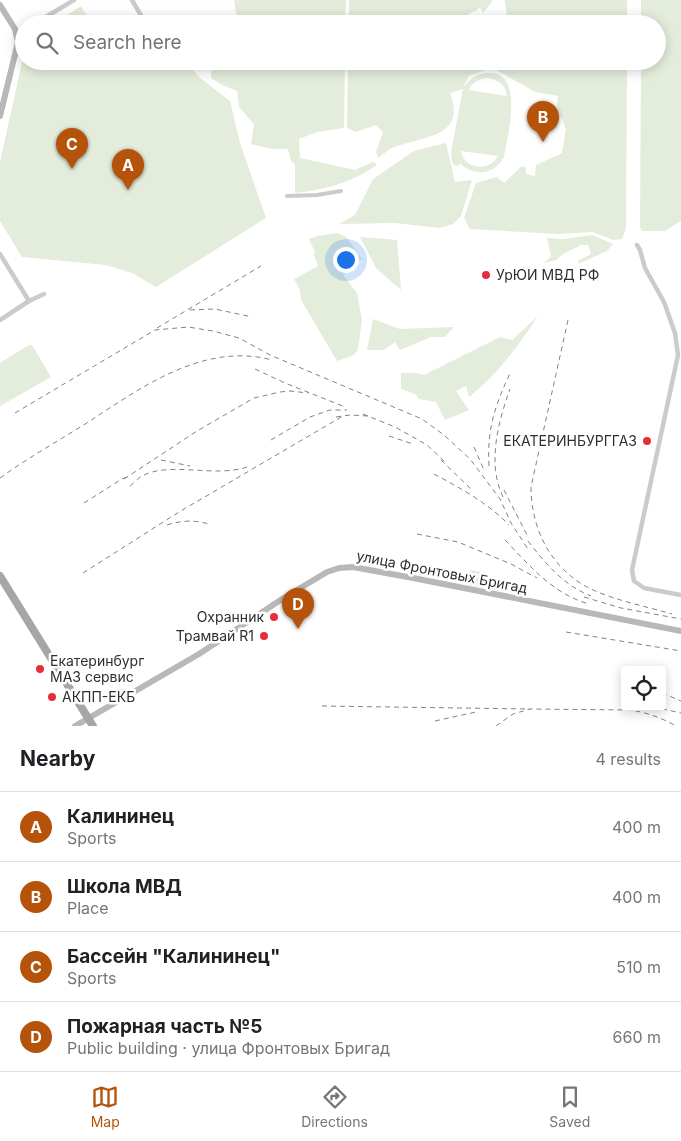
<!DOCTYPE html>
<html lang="en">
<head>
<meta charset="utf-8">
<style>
  :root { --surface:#fff; --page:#f2f2f2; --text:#202124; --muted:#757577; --line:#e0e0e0; --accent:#b45309 }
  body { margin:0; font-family:Inter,sans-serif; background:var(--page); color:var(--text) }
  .controls { position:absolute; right:15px; bottom:15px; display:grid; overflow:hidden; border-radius:5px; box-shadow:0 2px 12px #0003 }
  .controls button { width:45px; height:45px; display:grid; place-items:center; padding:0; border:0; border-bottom:1px solid var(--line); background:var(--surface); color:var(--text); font:25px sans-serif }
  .you { position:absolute; left:345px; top:259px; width:18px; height:18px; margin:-12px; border:4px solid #fff; border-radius:50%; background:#1a73e8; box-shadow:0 0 0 8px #1a73e833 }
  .badge { display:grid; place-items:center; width:32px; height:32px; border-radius:50%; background:var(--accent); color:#fff; font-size:16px; font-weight:700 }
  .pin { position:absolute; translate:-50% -41px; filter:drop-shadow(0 1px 2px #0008) }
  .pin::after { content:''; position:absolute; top:26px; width:18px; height:15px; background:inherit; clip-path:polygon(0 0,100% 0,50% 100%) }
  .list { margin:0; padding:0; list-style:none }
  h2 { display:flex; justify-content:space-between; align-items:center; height:65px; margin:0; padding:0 20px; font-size:21px }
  h2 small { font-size:16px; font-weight:400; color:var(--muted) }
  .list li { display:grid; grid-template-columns:32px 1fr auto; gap:15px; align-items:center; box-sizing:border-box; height:70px; padding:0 20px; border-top:1px solid var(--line) }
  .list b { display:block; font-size:19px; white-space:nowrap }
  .list p { margin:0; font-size:16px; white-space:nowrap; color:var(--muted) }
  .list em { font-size:16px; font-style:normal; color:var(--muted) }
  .icon { flex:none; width:28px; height:28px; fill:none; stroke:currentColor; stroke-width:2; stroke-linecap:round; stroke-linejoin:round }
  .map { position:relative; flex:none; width:681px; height:726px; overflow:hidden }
  .search { position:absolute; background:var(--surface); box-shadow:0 2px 12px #0003; left:15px; right:15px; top:15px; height:55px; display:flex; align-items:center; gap:12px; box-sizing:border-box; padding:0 18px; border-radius:28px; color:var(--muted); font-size:19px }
  .sheet { height:345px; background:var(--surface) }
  nav { display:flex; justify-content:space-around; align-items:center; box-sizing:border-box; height:70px; border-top:1px solid var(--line); background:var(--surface); font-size:14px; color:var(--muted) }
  nav a { display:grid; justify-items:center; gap:2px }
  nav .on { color:var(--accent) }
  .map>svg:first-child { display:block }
</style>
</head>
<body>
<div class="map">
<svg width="681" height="726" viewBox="0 0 681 726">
  <rect width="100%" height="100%" fill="#fff"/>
  <g fill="#e4ecdb" fill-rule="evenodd">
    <polygon points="234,0 346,0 345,24 238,24"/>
    <polygon points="349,0 493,0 483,13 480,7 476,11 469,13 466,21 467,24 349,24"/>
    <polygon points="502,0 627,0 627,24 508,24 505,1"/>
    <polygon points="641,0 681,0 681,221 665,231 642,231 640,227 641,61 657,61 657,24 641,24"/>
    <polygon points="81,6 91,23 71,24 66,16"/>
    <polygon points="24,53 24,61 186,62 199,77 230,101 240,143 266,218 156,287 132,273 106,265 22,257 0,221 0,162"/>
    <path d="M212,61H345L344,128L317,132L299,139L300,158L355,170L373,162L377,165C350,183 328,189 295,193V165L291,161L288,149H272L251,144L254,124L239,107L237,91L222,85L211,78Z"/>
    <path d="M348,61H490L488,69L469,76L463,88C471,78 477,72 492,73C524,76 507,137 504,157C495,175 473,177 460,163L459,166L454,165L452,162L451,152L463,89L450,93C467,138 423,136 394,147C388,149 383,155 378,158L376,152L383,132L376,125L356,132L347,128ZM486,78C497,79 505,84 507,96L469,90C472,82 478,80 486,78ZM461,151L498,156C489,173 464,169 461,151Z"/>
    <polygon points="497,61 627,61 626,229 622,239 613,240 593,232 557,234 470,229 464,218 476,183 497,177 504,183 522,166 526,168 526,174 535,176 536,165 562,153 566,129 557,107 558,96 535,92 495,69"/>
    <polygon points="446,143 455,182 472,180 461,216 453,224 439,228 395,223 339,224 355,215 373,179 414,151"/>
    <polygon points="337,233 346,237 362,259 345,267 344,276 357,293 362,320 358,349 354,355 337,361 301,300 300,290 294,279 318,266 314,255 315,252 309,239 317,236"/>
    <polygon points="592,235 613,244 607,251 578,264 578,261 591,254 588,245 581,245 563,254 556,260 544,263 551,256 547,238 564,239"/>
    <polygon points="360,237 397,240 401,290 376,268"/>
    <path d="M538,316C518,346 498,374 469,397L466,386L456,391L469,410L445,420L436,402L419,399L415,394L401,389V373H417L424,375L500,337L512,340Z"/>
    <polygon points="373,319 400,329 454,327 445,337 431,337 400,350 395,342 384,350 367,350"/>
    <polygon points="29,345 32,345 51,377 0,406 0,363"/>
    <polygon points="471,570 488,573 499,591 467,585"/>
  </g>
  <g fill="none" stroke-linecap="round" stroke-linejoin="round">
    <polyline stroke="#cbcbcb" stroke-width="4" points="287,196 317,195 341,191"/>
    <g stroke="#cbcbcb" stroke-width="4.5">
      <polyline points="132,0 146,24"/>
      <polyline points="34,24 74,0"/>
      <polyline points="18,34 24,30"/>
      <polyline points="637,245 640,250 645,268 664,302 675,333 678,355 632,570 634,581 644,588 681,595"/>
      <polyline points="0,254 29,301"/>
      <polyline points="0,320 29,301 44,294"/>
    </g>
    <g stroke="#b8b8b8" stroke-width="6">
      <polyline points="0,5 15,29 18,42 0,116"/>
      <polyline points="75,726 199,654 282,599 327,572 339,568 353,567 413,578 681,631"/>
    </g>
    <polyline stroke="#a6a6a6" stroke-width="8" points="0,576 93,726"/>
    <g stroke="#838383" stroke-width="1" stroke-dasharray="5 4" stroke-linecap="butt">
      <polyline points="190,310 215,309 252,317"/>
      <path d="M568,320L531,487C531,528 550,567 587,587C612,600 645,606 672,614"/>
      <polyline points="157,328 261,266"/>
      <polyline points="255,369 285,383 345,407"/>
      <polyline points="15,413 155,330 188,327 213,331 239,338 270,355 422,419 444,435 470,459 500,499 511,523 528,549"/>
      <polyline points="363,414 395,427 427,445 446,463"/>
      <polyline points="336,417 350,415 368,416"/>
      <polyline points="389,436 413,444"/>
      <polyline points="271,440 310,417 330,410 347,410"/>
      <polyline points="474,447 484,470"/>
      <polyline points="161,460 190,466"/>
      <polyline points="441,460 473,491"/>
      <path d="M489,466C487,427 495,406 511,371"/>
      <path d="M434,474C460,488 488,503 509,525"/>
      <path d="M0,478C29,457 60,440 90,421C143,386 205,342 272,360"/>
      <polyline points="124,479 197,431 254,398 280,392 290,391 308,393"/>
      <path d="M130,486C134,483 138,478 142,476C169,461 216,478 247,467"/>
      <polyline points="504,490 528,537"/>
      <path d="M503,497C487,464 498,422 510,389"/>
      <polyline points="84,503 122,479 130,476"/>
      <path d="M167,525C182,520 195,520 209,524"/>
      <polyline points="417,534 458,542 511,564 537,578"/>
      <path d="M505,540C530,566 553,594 589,604"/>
      <path d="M528,541C546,564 563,585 591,596"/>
      <polyline points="83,573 179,512 343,416"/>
      <polyline points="584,597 621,608 681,619"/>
      <polyline points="566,632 681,651"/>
      <polyline points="624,692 625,692"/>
      <polyline points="662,693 681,701"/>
      <polyline points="322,706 530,709"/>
      <polyline points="644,710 663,709 681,713"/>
      <polyline points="435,721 476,712"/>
      <path d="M496,726L513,714L530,709L631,710C648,713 662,718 676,726"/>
    </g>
  </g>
  <g fill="#e62e3a" stroke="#fff" stroke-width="2">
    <circle cx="486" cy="275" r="5"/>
    <circle cx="647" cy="441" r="5"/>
    <circle cx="274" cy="617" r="5"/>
    <circle cx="264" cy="636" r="5"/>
    <circle cx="40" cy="669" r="5"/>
    <circle cx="52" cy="697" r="5"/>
  </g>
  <g text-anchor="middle" stroke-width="5" stroke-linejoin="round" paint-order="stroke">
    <g font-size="14" fill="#2e2e2e" stroke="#fff" text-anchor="start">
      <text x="496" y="280">УрЮИ МВД РФ</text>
      <text x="637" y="446" text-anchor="end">ЕКАТЕРИНБУРГГАЗ</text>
      <text x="264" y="622" text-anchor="end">Охранник</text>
      <text x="254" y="641" text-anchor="end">Трамвай R1</text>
      <text x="50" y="666">Екатеринбург<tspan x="50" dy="16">МАЗ сервис</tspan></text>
      <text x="62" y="702">АКПП-ЕКБ</text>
    </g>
    <g font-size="14" fill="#2e2e2e" stroke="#fff">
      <text transform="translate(442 572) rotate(11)" y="5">улица Фронтовых Бригад</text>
    </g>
  </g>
</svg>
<div class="controls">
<button><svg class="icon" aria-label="locate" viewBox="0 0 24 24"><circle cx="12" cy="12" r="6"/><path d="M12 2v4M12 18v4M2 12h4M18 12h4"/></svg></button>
</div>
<div class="you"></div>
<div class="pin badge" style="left:128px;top:190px">A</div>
<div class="pin badge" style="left:543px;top:142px">B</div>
<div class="pin badge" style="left:72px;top:169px">C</div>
<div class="pin badge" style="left:298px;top:629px">D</div>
<div class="search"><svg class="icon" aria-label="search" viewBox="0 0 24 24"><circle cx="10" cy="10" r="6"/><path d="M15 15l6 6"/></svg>Search here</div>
</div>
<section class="sheet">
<h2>Nearby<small>4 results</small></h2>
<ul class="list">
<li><span class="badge">A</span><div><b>Калининец</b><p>Sports</p></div><em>400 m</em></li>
<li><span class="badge">B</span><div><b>Школа МВД</b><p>Place</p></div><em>400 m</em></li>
<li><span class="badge">C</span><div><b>Бассейн &quot;Калининец&quot;</b><p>Sports</p></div><em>510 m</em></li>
<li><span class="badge">D</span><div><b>Пожарная часть №5</b><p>Public building · улица Фронтовых Бригад</p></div><em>660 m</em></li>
</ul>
</section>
<nav>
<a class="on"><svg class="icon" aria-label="map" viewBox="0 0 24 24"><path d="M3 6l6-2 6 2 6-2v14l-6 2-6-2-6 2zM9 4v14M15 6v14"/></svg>Map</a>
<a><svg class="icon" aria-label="directions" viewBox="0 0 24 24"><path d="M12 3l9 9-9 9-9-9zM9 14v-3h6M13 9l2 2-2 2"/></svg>Directions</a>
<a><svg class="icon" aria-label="saved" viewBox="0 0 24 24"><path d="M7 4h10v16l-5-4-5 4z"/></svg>Saved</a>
</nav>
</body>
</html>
